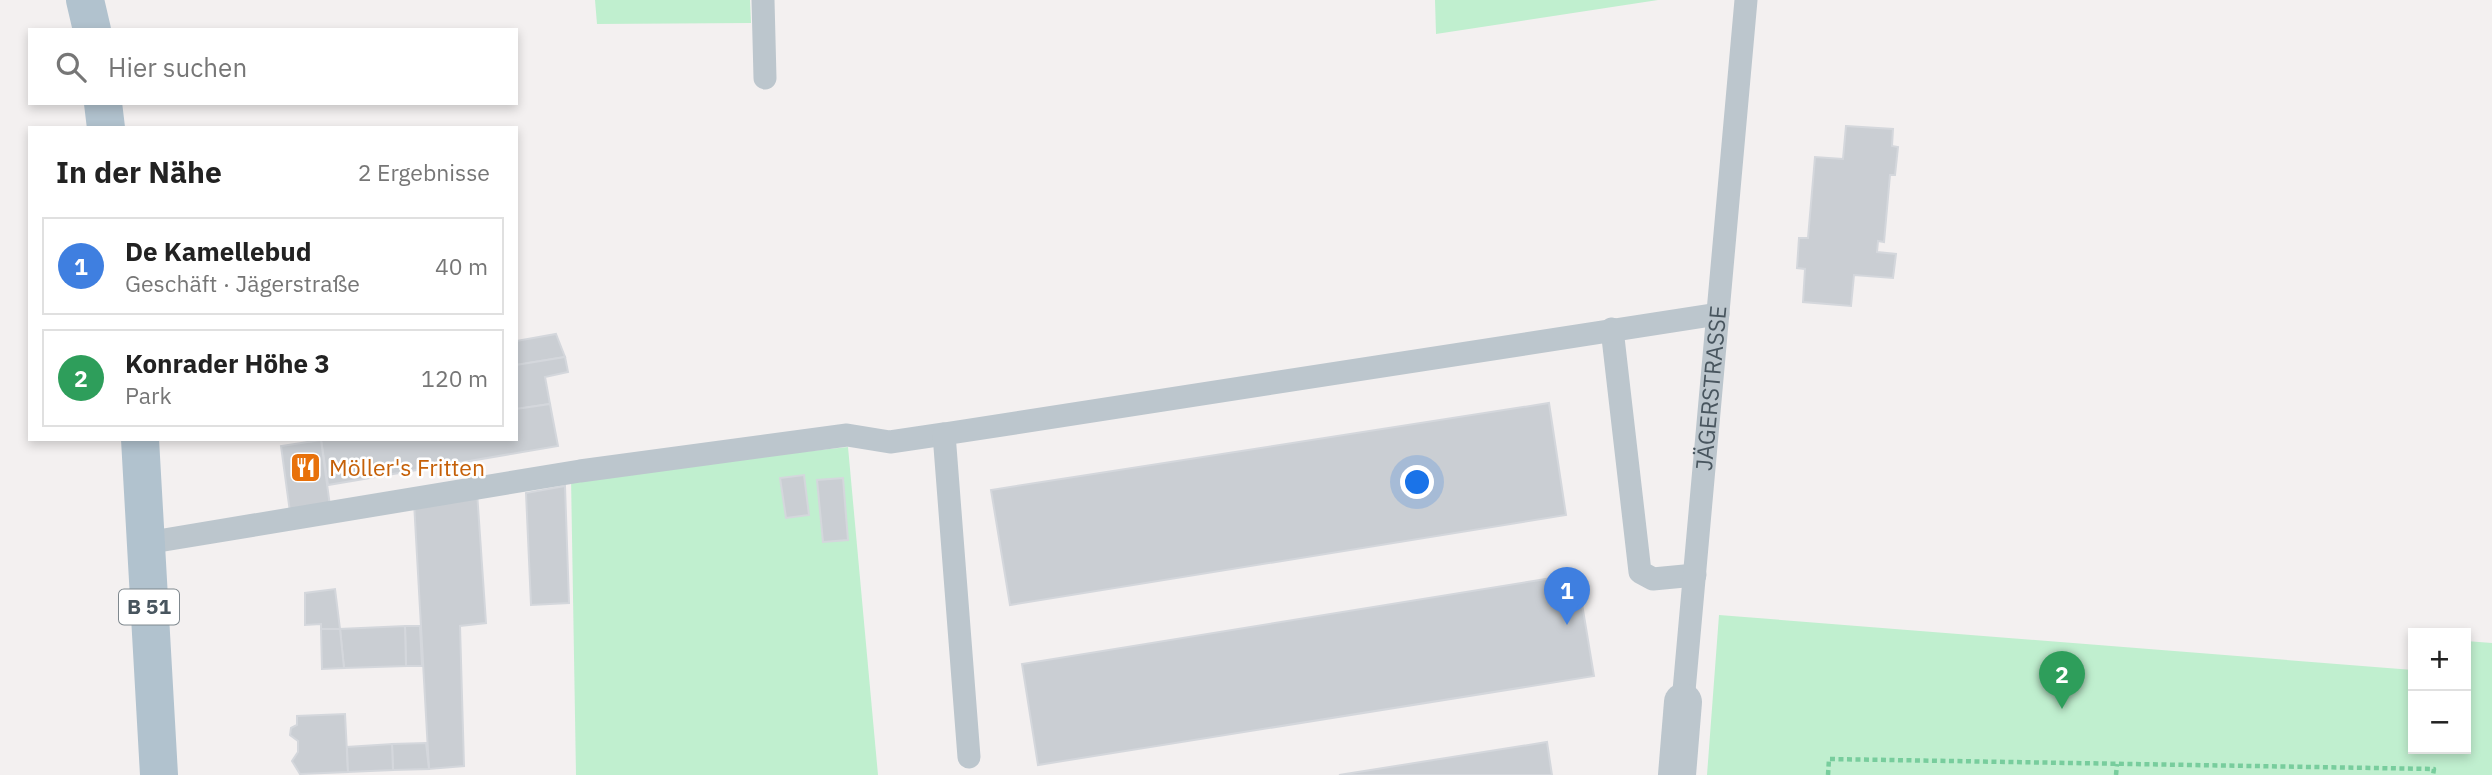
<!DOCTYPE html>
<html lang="de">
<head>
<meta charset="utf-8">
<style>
  :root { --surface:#fff; --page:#f6f6f6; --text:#222; --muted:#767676; --line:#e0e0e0; --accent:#db2777 }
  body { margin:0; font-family:"IBM Plex Sans",sans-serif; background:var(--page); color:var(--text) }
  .controls { position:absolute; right:21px; bottom:21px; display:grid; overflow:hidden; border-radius:0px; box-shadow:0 4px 10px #0003 }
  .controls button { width:63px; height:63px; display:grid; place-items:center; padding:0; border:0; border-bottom:2px solid var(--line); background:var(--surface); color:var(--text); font:35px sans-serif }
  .you { position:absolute; left:1418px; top:483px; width:24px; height:24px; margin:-18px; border:5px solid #fff; border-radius:50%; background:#1a73e8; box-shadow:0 0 0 10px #1a73e833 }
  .badge { display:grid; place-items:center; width:46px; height:46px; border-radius:50%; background:var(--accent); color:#fff; font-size:23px; font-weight:700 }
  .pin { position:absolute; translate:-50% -58px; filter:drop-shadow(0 2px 4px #0008) }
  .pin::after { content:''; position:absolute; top:37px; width:24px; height:21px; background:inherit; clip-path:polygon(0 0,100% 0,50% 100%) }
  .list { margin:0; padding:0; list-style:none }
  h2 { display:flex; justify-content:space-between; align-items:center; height:91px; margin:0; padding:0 28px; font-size:30px }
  h2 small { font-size:23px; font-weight:400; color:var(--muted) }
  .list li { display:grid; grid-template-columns:46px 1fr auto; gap:21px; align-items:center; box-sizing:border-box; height:98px; margin:0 14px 14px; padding:0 14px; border:2px solid var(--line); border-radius:0px }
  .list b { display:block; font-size:26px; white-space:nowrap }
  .list p { margin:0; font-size:23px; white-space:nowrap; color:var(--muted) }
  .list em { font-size:23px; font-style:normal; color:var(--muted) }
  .icon { flex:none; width:38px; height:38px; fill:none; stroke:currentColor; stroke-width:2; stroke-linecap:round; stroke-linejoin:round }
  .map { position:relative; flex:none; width:2492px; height:775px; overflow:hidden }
  .search { position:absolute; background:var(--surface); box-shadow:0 4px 10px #0003; left:28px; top:28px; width:490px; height:77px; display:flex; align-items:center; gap:18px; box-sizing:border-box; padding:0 24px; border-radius:0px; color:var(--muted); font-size:26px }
  .panel { position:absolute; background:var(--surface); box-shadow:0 4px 10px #0003; left:28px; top:126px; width:490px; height:315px; border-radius:0px }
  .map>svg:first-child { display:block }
</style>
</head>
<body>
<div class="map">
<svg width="2492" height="775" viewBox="0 0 2492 775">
  <rect width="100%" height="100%" fill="#f3f0f0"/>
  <g fill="#c0efcf">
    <polygon points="595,0 750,0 751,23 597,24"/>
    <polygon points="1435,0 1658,0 1436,34"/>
    <polygon points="848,447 878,775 576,775 571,477"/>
    <polygon points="1719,615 2413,670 2413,749 2466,749 2466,641 2492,643 2492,775 1707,775"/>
  </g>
  <g fill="#caced3" stroke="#d4d7dc" stroke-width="2">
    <polygon points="1846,126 1893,129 1892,146 1898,147 1895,175 1890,175 1884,242 1878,241 1877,252 1896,254 1893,278 1854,275 1851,306 1803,302 1805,269 1797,268 1799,238 1808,238 1815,157 1843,159"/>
    <polygon points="556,334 565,357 516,365 516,341"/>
    <polygon points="565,357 568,372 545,377 550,404 516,409 516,365"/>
    <polygon points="1549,403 1566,515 1010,605 991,490"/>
    <polygon points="550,404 558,446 328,485 321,440 516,439 516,409"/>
    <polygon points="321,440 330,506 290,512 281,446"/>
    <polygon points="804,475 809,515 786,518 780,478"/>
    <polygon points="843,478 848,540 823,542 817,480"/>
    <polygon points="565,486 569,603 531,605 526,493"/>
    <polygon points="477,492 486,623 460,626 464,766 429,769 414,502"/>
    <polygon points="1577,574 1594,676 1038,765 1022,664"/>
    <polygon points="335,589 340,629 321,629 321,624 305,625 305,593"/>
    <polygon points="405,626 420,626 422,666 406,666"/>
    <polygon points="405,626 406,666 344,668 340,629"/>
    <polygon points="321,629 340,629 344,668 322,669"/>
    <polygon points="345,714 348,772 300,774 292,761 298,752 298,741 290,735 291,728 297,725 297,716"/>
    <polygon points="1547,742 1552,775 1339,775"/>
    <polygon points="426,743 429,769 393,770 392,744"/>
    <polygon points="392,744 393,770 348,772 347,747"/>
  </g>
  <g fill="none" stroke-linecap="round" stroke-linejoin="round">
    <g stroke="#78cd9d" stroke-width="4.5" stroke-dasharray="5 3.5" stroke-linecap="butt">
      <polyline points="1828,775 1829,759 2434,769 2433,775"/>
      <polyline points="2116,775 2117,764"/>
    </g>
    <g stroke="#bcc6cd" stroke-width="23">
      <polyline points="763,0 765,78"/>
      <polyline points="1612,329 1640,572 1653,579 1695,575"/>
      <polyline points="146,543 580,471 847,435 890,442 944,434"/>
      <path id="s1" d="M1683,702L1746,0"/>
      <polyline points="969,757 944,434 1718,314"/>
    </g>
    <polyline stroke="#bcc6cd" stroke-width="38" points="1677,775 1683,702"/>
    <g stroke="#b1c2ce" stroke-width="38">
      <polyline points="85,0 92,30"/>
      <polyline points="103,103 106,128"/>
      <polyline points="140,439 159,775"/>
    </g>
  </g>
  <defs>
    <symbol id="restaurant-square" viewBox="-11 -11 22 22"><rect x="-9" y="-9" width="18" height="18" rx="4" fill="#e8710a" stroke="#fff"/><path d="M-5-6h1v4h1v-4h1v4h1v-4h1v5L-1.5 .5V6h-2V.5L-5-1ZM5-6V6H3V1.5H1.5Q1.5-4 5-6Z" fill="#fff"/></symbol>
  </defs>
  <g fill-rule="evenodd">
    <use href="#restaurant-square" x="288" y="450" width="35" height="35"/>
  </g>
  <g text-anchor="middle" stroke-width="5" stroke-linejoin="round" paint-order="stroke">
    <rect fill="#fff" stroke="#7f888e" stroke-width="2" x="119" y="589.5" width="60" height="35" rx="5"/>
    <g font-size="21" font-weight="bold" fill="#48555e">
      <text x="149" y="614">B 51</text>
    </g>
    <g font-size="23" fill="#48555e" stroke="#fff">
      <text dy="8" stroke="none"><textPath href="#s1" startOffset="315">JÄGERSTRASSE</textPath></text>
    </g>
    <g font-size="23" fill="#c56008" stroke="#fff" text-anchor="start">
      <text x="329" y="476">Möller's Fritten</text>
    </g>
  </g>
</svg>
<div class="controls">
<button>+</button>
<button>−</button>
</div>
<div class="you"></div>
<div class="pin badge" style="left:1567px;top:625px;background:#3f7fe0">1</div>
<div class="pin badge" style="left:2062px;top:709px;background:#2e9e5b">2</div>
<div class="search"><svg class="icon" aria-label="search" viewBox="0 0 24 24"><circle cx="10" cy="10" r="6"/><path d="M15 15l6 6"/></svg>Hier suchen</div>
<section class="panel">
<h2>In der Nähe<small>2 Ergebnisse</small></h2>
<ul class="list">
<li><span class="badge" style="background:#3f7fe0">1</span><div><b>De Kamellebud</b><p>Geschäft · Jägerstraße</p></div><em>40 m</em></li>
<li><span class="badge" style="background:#2e9e5b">2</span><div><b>Konrader Höhe 3</b><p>Park</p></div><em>120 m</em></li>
</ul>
</section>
</div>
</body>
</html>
